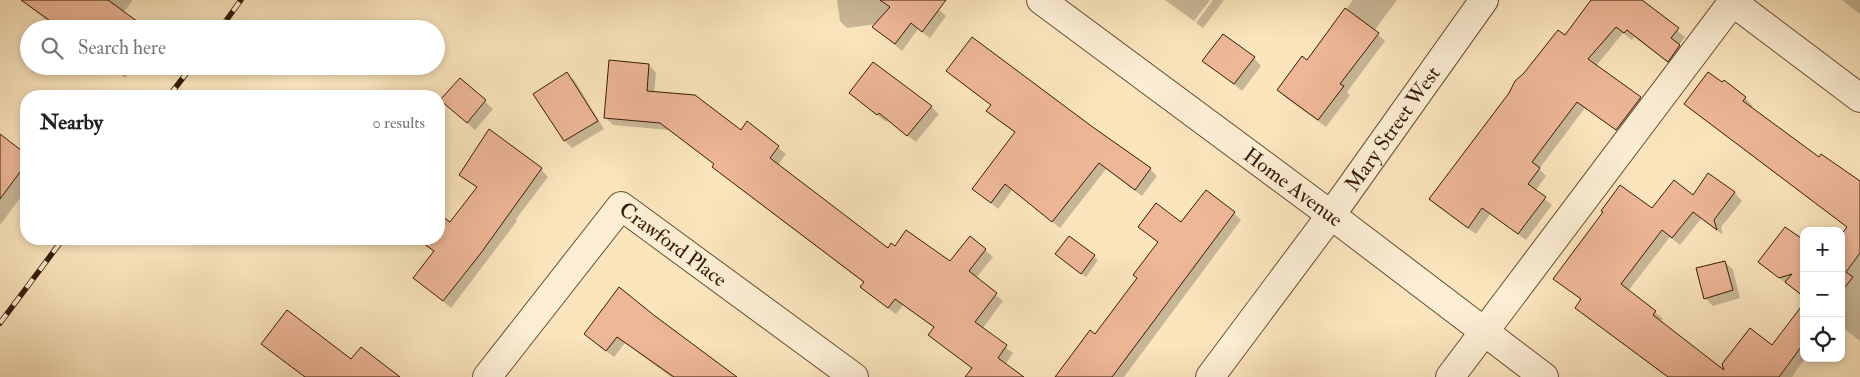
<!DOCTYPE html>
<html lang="en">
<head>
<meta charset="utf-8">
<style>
  :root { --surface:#fff; --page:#f2f2f2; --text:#222; --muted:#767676; --line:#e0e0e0 }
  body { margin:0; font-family:"IM FELL Double Pica",serif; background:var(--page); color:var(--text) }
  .controls { position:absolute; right:15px; bottom:15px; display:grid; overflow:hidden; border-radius:10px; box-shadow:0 2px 8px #0003 }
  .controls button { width:45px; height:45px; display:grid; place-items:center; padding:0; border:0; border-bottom:1px solid var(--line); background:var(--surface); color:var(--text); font:25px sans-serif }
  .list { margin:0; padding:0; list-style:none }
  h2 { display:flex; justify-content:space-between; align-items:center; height:65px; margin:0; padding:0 20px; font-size:21px }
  h2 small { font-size:16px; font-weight:400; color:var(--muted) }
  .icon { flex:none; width:28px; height:28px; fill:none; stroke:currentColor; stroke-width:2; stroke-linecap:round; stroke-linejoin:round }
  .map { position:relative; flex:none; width:1860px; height:377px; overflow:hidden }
  .search { position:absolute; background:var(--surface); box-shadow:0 2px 8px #0003; left:20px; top:20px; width:425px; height:55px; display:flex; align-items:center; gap:12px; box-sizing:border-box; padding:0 18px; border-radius:28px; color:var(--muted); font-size:19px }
  .panel { position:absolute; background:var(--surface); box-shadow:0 2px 8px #0003; left:20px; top:90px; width:425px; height:155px; border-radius:20px }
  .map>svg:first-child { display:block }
</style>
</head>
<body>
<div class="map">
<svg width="1860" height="377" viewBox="0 0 1860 377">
  <rect width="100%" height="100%" fill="#fbe5bd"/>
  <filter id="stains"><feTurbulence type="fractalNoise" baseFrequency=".004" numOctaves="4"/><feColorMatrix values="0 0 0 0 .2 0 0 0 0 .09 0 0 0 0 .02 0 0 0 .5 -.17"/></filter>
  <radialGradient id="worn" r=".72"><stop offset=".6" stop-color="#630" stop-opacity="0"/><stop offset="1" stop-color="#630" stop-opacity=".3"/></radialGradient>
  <g fill="#0003">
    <polygon points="21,0 131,0 132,1 123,13 144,29 44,29 49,22"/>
    <polygon points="837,0 928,0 946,16 930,38 918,29 902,51 874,27 877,24 847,28 840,21"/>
    <polygon points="1165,0 1210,0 1194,21"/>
    <polygon points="1213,0 1224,0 1203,28 1196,23"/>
    <polygon points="1353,0 1397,0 1374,31 1385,41 1347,92 1350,95 1326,127 1286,98 1278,90 1307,61"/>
    <polygon points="1592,0 1640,0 1685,37 1679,45 1687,53 1675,68 1634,37 1632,40 1623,33 1596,66 1640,98 1647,105 1624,136 1585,108 1539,169 1546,176 1535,191 1552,205 1526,240 1490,214 1476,234 1437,206 1430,199 1565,36"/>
    <polygon points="1842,0 1860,0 1860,14"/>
    <polygon points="1254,58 1261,66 1242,91 1204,60"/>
    <polygon points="649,65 656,73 654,93 741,131 747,123 786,154 778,165 888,250 951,263 985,250 993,257 976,278 1003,301 982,329 1013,353 1005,365 1022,377 967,377 973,369 930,335 935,328 903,305 896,314 869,294 861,287 864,283 721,174 715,165 669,130 613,125 605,117"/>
    <polygon points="109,66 134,66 125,78"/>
    <polygon points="948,71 1094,129 1150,169 1157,176 1142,196 1106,169 1060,228 1012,190 998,209 974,189 1016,133 995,117 992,106"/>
    <polygon points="567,74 575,81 604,129 572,148 565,141"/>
    <polygon points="460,79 493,109 475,130 450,108"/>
    <polygon points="1724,82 1745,98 1753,106 1751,108 1819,159 1860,183 1860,341 1841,326 1841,237 1848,228 1693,111 1686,104"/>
    <polygon points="850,93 931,107 939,114 916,142 887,120 886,122"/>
    <polygon points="0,136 26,155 26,190 0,225"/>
    <polygon points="541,169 548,177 516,219 517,221 451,308 415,278 434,252 425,243 428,239 439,239 439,225 443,219 450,224 477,188 460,174"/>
    <polygon points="1709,175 1735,193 1742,201 1721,227 1723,235 1701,219 1680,245 1670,237 1628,291 1655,312 1663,319 1660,322 1726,374 1773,347 1804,305 1804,358 1805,358 1792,377 1668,377 1584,315 1577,307 1582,300 1555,279 1652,210 1693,197"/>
    <polygon points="1234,213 1241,220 1124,377 1057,377 1095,336 1138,279 1159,243 1140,227 1181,224"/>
    <polygon points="1069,237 1098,260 1086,277 1061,258"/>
    <polygon points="1804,241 1804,297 1767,269"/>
    <polygon points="1725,262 1733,270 1740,298 1713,306 1705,298"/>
    <polygon points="619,289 736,377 671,377 625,343 614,357 593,341"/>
    <polygon points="263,344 352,361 398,377 304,377"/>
  </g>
  <g fill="#eeb798" stroke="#381b03">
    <polygon points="21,0 108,0 145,27 42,29 49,20"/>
    <polygon points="880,0 946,0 922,32 911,23 895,44 872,27 890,7"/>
    <polygon points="1591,0 1642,0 1679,28 1671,38 1680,45 1668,62 1627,30 1624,33 1616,27 1588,59 1641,97 1616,130 1577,102 1532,162 1540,168 1528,184 1546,197 1518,234 1482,208 1468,228 1429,199 1509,93 1515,81 1524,73 1558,30 1565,35"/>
    <polygon points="1345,8 1379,33 1340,84 1344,86 1318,120 1277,90 1302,56 1307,60"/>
    <polygon points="1223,34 1255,57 1234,84 1202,61"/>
    <polygon points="972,37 1094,128 1151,168 1135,190 1099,163 1052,222 1005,184 991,203 972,189 1015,132 986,111 991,105 946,71"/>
    <polygon points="609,60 649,64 647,91 695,95 741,130 747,121 779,146 770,158 888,248 891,243 895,246 906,230 950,261 970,236 986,249 969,271 997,293 975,322 1007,345 998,358 1024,377 965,377 972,368 928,335 934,327 895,299 888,308 860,287 864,282 712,167 714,164 660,123 604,118"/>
    <polygon points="873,62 932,106 907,136 879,113 877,115 849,93"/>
    <polygon points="567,72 598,121 564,141 533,94"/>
    <polygon points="1708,72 1722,82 1724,80 1746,97 1743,101 1819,157 1821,154 1860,181 1860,253 1846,272 1853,277 1841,292 1841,235 1847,227 1684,104"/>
    <polygon points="460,78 486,100 467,123 440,100"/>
    <polygon points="489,129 542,168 481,253 443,301 413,278 434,251 417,239 439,239 439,214 450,222 477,187 459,175"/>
    <polygon points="0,134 26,154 26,164 0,199"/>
    <polygon points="1708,173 1735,192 1714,220 1717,230 1693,212 1672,238 1662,230 1621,284 1656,311 1653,315 1724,370 1722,364 1750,328 1772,345 1804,303 1804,343 1779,377 1668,377 1575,308 1581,299 1553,279 1603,212 1601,211 1620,185 1652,208 1674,180 1693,195"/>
    <polygon points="1206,190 1235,212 1112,377 1055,377 1090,330 1095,334 1137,278 1133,275 1158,242 1138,227 1156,203 1181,222"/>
    <polygon points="1785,227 1804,240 1804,297 1785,282 1792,274 1779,278 1758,262"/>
    <polygon points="1069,236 1095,255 1081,274 1055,254"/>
    <polygon points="1725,261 1733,290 1704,299 1696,268"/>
    <polygon points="619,287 655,316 737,377 674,377 617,337 606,351 584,334"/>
    <polygon points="287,310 351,359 361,347 400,377 305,377 261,344"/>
  </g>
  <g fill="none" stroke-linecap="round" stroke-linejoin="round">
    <defs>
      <g id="minor">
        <path id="s1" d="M1041,0L1331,215L1544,377"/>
        <polyline points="1730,0 1860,98"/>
        <path id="s2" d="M487,377L621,206L854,377"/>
        <path id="s3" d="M1210,377L1331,215L1484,0"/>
        <polyline points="1450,377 1734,0"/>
      </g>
    </defs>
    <use href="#minor" stroke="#694e32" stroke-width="30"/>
    <use href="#minor" stroke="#fceed4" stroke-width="28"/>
    <defs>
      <g id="rail">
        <polyline points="220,29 241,0"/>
        <polyline points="169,96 192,66"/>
        <polyline points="0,323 63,239"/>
      </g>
    </defs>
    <use href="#rail" stroke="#381b03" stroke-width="5.5"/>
    <use href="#rail" stroke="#fceed4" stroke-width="4" stroke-dasharray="11" stroke-linecap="butt"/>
  </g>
  <g text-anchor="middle" stroke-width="4" stroke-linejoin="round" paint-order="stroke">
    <g font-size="21" fill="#381b03" stroke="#fceed4">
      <text dy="7" stroke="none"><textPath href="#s3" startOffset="308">Mary Street West</textPath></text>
      <text dy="7" stroke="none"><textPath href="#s1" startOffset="314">Home Avenue</textPath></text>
      <text dy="7" stroke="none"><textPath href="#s2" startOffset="282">Crawford Place</textPath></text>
    </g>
  </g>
  <rect width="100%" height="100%" filter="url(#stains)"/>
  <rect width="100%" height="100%" fill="url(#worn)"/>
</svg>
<div class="controls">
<button>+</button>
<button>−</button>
<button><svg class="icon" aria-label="locate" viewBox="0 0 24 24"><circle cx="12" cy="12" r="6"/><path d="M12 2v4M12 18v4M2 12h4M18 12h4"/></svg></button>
</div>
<div class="search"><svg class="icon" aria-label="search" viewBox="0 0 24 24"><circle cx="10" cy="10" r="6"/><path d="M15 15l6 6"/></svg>Search here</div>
<section class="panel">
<h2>Nearby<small>0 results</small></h2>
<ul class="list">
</ul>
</section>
</div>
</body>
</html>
